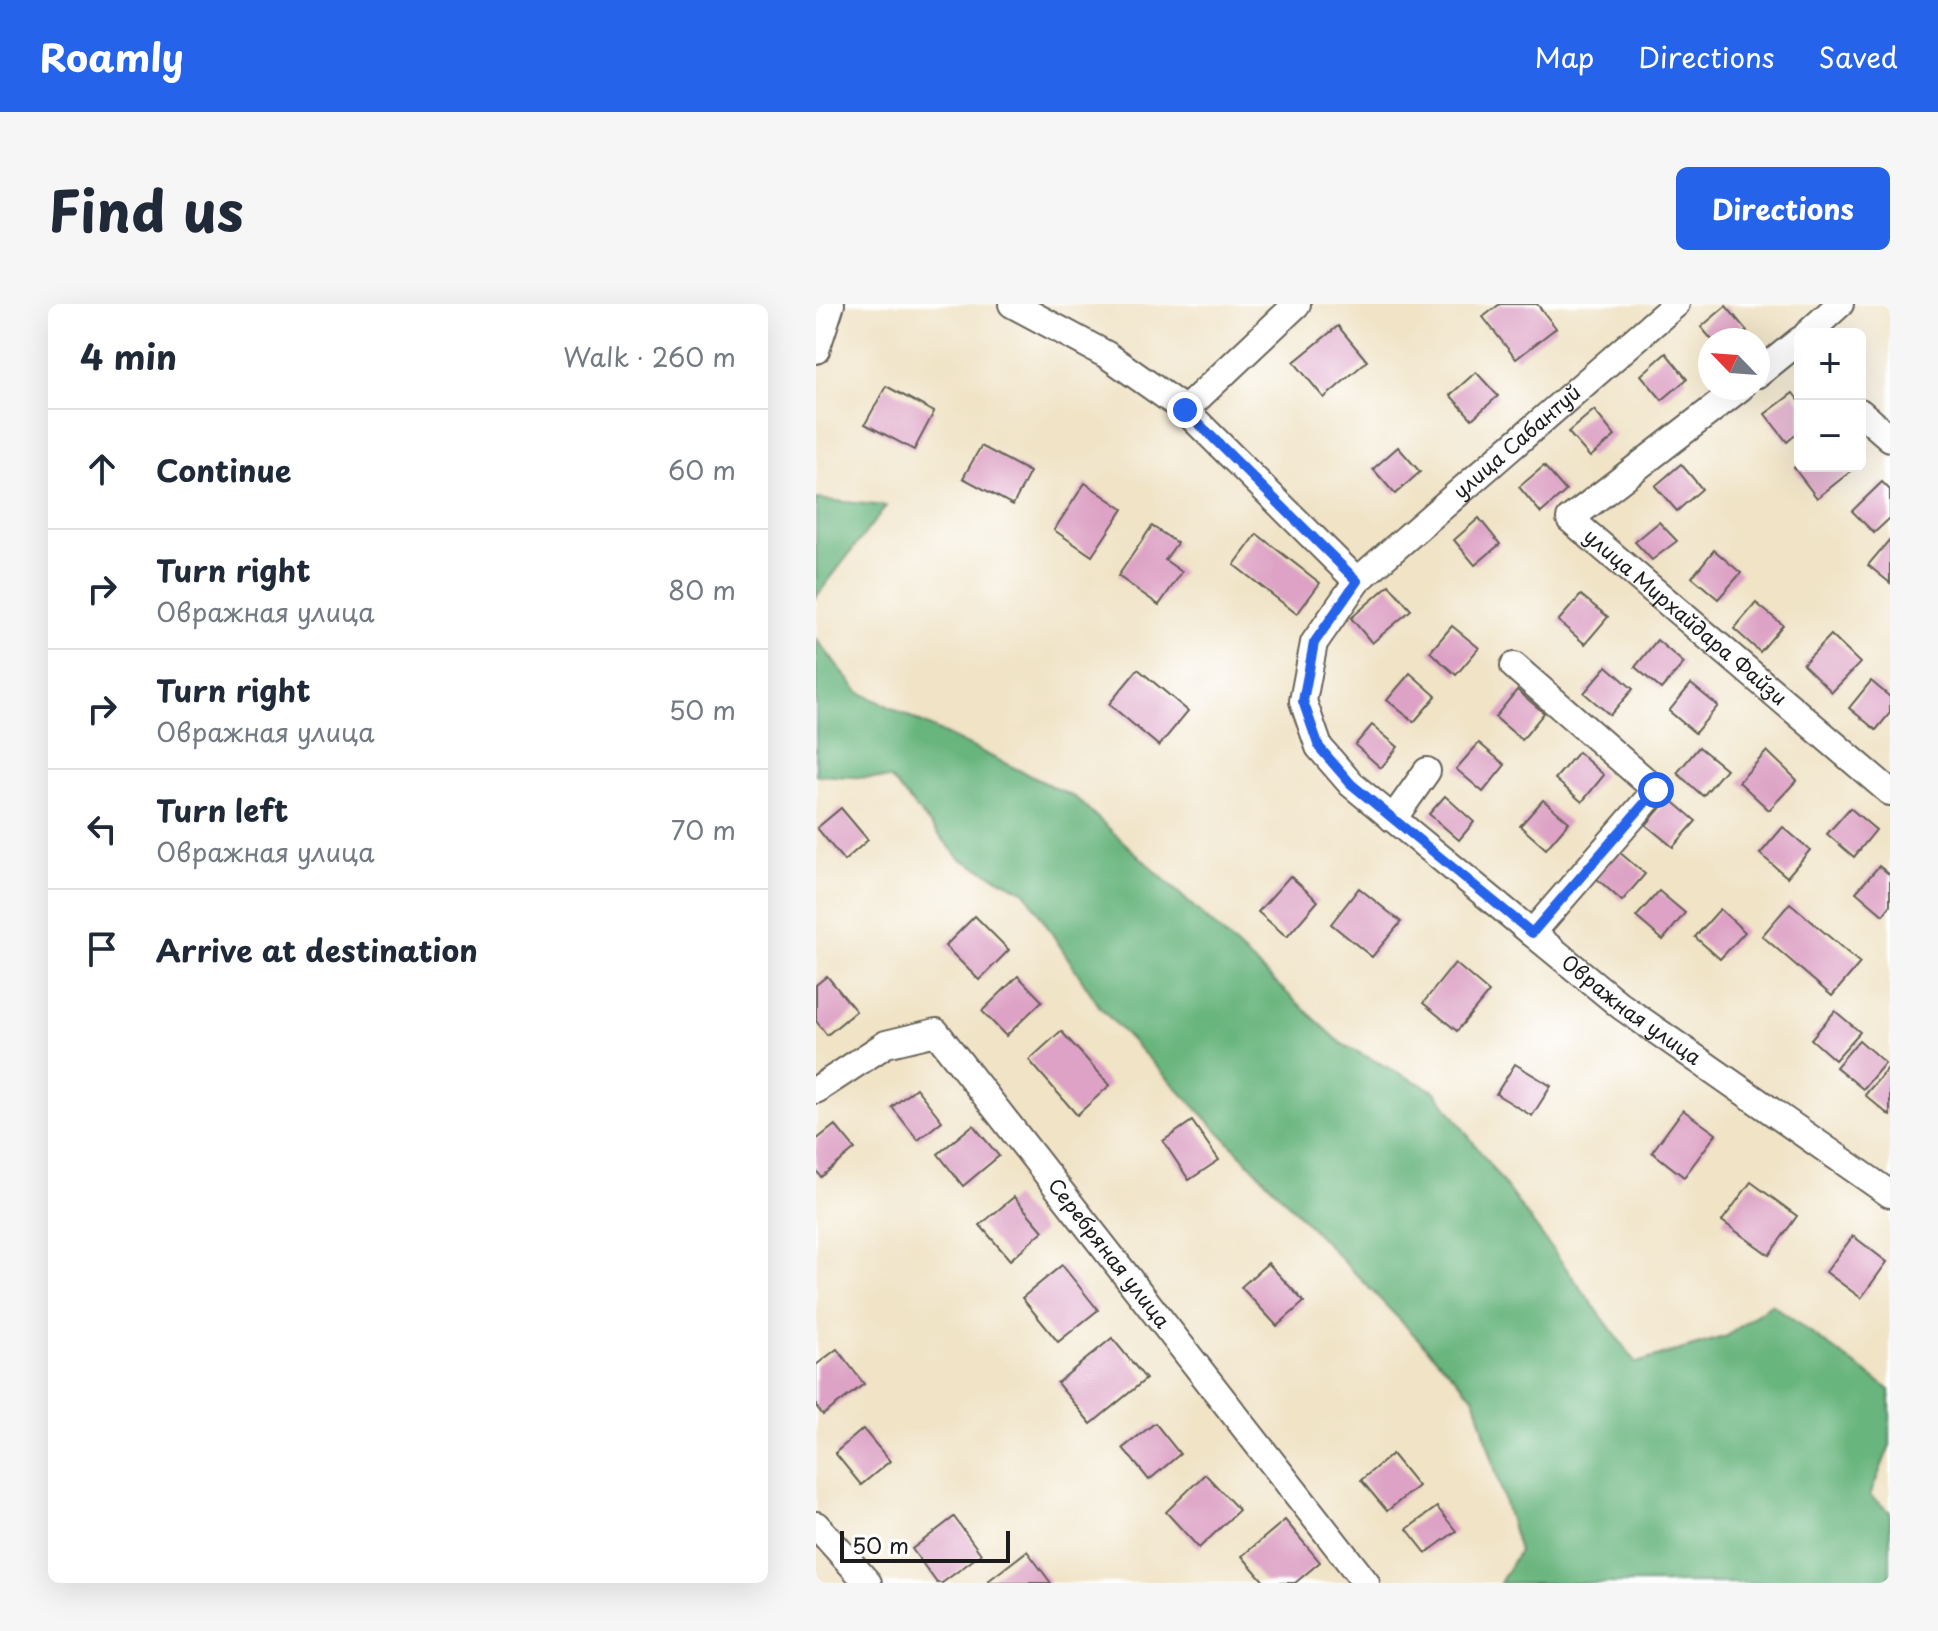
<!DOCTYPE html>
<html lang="en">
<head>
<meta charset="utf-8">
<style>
  :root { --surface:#fff; --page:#f6f6f7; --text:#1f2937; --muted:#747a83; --line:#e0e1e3; --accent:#2563eb }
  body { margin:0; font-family:"Playpen Sans",sans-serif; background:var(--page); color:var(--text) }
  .controls { position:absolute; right:24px; top:24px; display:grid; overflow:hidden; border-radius:12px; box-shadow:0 8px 32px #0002 }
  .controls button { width:72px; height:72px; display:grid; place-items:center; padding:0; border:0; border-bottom:2px solid var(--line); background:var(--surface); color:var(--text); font:40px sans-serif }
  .compass { position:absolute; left:882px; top:24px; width:72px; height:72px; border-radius:50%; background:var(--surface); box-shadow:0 8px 32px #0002; rotate:295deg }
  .scale { position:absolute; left:24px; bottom:20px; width:170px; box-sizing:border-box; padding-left:8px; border:4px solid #1c1c1c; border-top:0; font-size:22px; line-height:28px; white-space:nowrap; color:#1c1c1c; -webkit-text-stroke:6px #fff; paint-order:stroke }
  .stop { position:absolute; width:24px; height:24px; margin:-18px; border:6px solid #2563eb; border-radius:50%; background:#fff }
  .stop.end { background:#2563eb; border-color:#fff; box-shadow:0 2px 8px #0008 }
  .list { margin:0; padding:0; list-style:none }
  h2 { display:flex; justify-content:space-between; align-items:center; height:104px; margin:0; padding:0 32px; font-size:34px }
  h2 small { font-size:26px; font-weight:400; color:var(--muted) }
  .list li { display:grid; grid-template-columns:52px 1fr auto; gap:24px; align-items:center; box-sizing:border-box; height:120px; padding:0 32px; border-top:2px solid var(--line) }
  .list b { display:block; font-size:30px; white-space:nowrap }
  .list p { margin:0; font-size:26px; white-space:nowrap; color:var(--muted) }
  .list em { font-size:26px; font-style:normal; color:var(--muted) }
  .icon { flex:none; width:44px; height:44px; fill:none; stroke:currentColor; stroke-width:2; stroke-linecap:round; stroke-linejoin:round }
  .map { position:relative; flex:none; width:1074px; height:1279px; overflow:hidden; border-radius:12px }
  header { display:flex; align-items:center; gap:48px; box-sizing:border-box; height:112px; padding:0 40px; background:var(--accent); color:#fff }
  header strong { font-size:38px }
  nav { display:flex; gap:44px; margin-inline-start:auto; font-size:28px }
  .intro { display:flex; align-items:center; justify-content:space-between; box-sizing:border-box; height:192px; padding:0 48px }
  h1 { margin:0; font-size:56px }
  .button { padding:20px 36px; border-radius:12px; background:var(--accent); color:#fff; font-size:28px; font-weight:700 }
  main { display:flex; gap:48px; padding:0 48px }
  aside { flex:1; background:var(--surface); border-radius:12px; box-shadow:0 8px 32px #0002 }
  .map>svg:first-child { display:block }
</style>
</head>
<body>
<header>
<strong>Roamly</strong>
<nav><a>Map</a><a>Directions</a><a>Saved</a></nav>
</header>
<div class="intro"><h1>Find us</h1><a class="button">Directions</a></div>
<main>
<aside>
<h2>4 min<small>Walk · 260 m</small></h2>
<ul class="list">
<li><svg class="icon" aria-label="ahead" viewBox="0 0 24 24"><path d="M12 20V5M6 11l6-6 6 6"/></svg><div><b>Continue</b></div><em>60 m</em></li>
<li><svg class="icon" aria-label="right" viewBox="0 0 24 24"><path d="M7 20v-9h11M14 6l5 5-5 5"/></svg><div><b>Turn right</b><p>Овражная улица</p></div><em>80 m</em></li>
<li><svg class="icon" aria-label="right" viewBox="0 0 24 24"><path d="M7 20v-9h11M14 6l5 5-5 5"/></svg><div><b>Turn right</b><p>Овражная улица</p></div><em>50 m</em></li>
<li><svg class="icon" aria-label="left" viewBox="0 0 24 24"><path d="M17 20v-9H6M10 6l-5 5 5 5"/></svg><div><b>Turn left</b><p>Овражная улица</p></div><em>70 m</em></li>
<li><svg class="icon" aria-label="arrive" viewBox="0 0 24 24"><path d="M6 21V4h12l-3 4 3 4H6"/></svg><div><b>Arrive at destination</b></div></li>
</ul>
</aside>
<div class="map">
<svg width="1074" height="1279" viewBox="0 0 1074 1279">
  <rect width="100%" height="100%" fill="#fff"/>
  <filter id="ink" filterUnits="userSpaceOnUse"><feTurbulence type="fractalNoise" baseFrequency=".0125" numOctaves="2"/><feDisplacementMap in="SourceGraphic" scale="16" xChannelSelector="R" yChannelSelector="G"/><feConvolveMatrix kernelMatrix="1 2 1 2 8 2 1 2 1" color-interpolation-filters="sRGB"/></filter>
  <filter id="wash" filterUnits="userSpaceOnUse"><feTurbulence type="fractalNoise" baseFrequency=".006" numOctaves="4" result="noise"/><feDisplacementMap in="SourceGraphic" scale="32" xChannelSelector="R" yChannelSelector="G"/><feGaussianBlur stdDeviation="1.8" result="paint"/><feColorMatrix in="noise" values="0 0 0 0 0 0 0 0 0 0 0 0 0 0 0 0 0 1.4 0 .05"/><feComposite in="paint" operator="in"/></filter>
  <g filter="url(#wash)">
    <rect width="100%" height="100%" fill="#f0e3c6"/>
    <g fill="#69b57e" stroke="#42684d" stroke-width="2">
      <polygon points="0,195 70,202 0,293"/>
      <polygon points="0,335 43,388 260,494 526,740 620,788 820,1059 911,1032 955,1000 1074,1086 1074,1141 1054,1192 1074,1208 1074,1279 684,1279 703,1247 658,1093 285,705 209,588 143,554 75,475 0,471"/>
    </g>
    <g id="blocks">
      <g fill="#dda2c5">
        <polygon points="684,0 721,0 740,24 700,55 667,13"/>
        <polygon points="910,2 931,27 921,36 896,36 885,23"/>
        <polygon points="522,22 551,57 508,94 478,58"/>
        <polygon points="850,49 871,75 846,96 825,71"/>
        <polygon points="660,68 682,92 656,115 634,91"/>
        <polygon points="70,82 118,108 98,146 49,120"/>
        <polygon points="977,89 984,98 984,127 971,138 949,110"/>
        <polygon points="778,106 799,132 774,153 752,128"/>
        <polygon points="165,142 214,168 197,201 147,174"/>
        <polygon points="582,143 604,168 579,190 557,165"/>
        <polygon points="984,159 984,162 1039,164 1001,194 978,164"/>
        <polygon points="865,160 886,185 861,207 839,182"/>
        <polygon points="728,162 750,187 725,209 703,183"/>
        <polygon points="1066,178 1074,186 1074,214 1058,229 1036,207"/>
        <polygon points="269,179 307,205 276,252 238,226"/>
        <polygon points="663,214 684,240 659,261 638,236"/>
        <polygon points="843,218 861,237 836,256 819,238"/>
        <polygon points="336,222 361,239 349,256 366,268 343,301 302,272"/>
        <polygon points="441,230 504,279 481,310 418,261"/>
        <polygon points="1074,235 1074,279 1052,261"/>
        <polygon points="898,246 925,269 902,295 876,273"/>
        <polygon points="573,281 595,306 556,339 535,314"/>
        <polygon points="765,291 792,313 769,340 742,317"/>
        <polygon points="940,299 967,321 944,348 918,325"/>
        <polygon points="636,322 663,344 640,371 614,348"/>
        <polygon points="1015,331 1044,359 1016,388 987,360"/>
        <polygon points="841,336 868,359 845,385 819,363"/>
        <polygon points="791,362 817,385 794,411 768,389"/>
        <polygon points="322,365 372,407 343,442 293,400"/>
        <polygon points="594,369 620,392 598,418 571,396"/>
        <polygon points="1055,377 1074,393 1074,409 1060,426 1033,404"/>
        <polygon points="875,380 902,402 879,429 853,407"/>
        <polygon points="701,386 728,409 706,436 679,413"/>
        <polygon points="556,421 582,443 565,464 539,441"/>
        <polygon points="663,439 689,461 667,488 640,465"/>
        <polygon points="883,443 910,465 887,492 861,469"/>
        <polygon points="951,447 981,476 953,506 923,478"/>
        <polygon points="762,448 788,471 766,498 739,475"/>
        <polygon points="629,492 658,518 643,536 613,510"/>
        <polygon points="853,494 880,517 857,543 830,521"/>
        <polygon points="727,496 753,518 730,545 704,522"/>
        <polygon points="25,504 52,536 28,557 1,524"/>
        <polygon points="1034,504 1060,526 1038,553 1011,530"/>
        <polygon points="967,523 994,546 971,573 944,550"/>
        <polygon points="802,547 829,570 806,597 780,574"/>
        <polygon points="1063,562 1074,571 1074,602 1067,611 1040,588"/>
        <polygon points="474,572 502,597 471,633 442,608"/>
        <polygon points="543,584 585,618 556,653 515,620"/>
        <polygon points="843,587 869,609 847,636 820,613"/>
        <polygon points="974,599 1044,659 1016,692 946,632"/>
        <polygon points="904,605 929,628 904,655 879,633"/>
        <polygon points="159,612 193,646 163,676 129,642"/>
        <polygon points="639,659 673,688 641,727 607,699"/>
        <polygon points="11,672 40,707 11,731 0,717 0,681"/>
        <polygon points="202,672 226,697 190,732 166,707"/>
        <polygon points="1019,707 1044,728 1019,756 995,735"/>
        <polygon points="245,727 294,781 261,811 213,756"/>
        <polygon points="1043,736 1069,759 1047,785 1020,763"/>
        <polygon points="699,760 735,782 716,812 680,790"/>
        <polygon points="1072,764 1074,766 1074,812 1049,791"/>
        <polygon points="100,784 126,817 102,836 76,803"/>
        <polygon points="867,806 900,830 868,873 836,848"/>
        <polygon points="376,817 403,856 373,876 347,837"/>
        <polygon points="19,821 39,845 5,873 0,866 0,836"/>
        <polygon points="157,821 183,852 147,882 122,850"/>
        <polygon points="935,878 981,912 953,951 906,917"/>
        <polygon points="198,893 227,927 194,956 164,921"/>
        <polygon points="1037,932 1071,958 1045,994 1010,968"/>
        <polygon points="452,959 488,998 461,1022 425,983"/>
        <polygon points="246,961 282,1006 242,1038 206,994"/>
        <polygon points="296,1034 330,1075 275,1120 241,1079"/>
        <polygon points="21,1045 48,1080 7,1111 0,1102 0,1061"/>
        <polygon points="339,1119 364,1150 333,1176 307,1144"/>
        <polygon points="47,1125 74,1157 45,1181 19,1149"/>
        <polygon points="576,1150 602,1182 571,1207 545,1176"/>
        <polygon points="389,1170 423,1206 383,1244 350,1208"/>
        <polygon points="621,1203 640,1227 610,1249 591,1225"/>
        <polygon points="138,1213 165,1250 126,1279 121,1279 96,1245"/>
        <polygon points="469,1216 504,1258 479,1279 449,1279 426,1252"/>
        <polygon points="211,1247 235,1279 174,1279 172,1277"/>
      </g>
    </g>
  </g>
  <g filter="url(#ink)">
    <use href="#blocks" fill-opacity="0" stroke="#666258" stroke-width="2"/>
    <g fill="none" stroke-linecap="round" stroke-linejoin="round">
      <defs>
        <g id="minor">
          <path id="s1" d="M196,0L291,51L369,106L541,277L498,339L487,397L503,443L535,480L805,702L1074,890"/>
          <polyline points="991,30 1024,0"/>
          <polyline points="0,46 15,0"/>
          <polyline points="942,70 984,36"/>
          <path id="s2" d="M924,84L754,215L1074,488"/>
          <polyline points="369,106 481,0"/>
          <polyline points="1044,108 1074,134"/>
          <path id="s3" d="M541,277L860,0"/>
          <polyline points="698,362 840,486 716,629"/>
          <polyline points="577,515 611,467"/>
          <path id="s4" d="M0,786L70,740L120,728L550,1279"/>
          <polyline points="0,1221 52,1279"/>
        </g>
      </defs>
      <use href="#minor" stroke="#666258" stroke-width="30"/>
      <use href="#minor" stroke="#fff" stroke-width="26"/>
    </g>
  </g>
  <g fill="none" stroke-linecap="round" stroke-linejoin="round" filter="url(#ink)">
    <polyline stroke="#2563eb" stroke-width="10" points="369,106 541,277 498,339 487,397 503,443 535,480 716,629 840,486"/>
  </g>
  <g text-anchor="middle" stroke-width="6" stroke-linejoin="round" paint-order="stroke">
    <g font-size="20" fill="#1c1c1c" stroke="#fff">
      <text dy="7" stroke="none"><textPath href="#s3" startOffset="212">улица Сабантуй</textPath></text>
      <text dy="7" stroke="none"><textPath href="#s2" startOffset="366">улица Мирхайдара Файзи</textPath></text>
      <text dy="7" stroke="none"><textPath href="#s1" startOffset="1038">Овражная улица</textPath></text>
      <text dy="7" stroke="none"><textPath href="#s4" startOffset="416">Серебряная улица</textPath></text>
    </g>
  </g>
</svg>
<div class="controls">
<button>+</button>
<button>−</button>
</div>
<svg class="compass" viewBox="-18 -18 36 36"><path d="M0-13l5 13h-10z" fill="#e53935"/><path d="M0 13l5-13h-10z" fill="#747a83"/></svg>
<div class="scale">50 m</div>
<div class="stop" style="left:840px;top:486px"></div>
<div class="stop end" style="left:369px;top:106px"></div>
</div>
</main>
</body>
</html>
